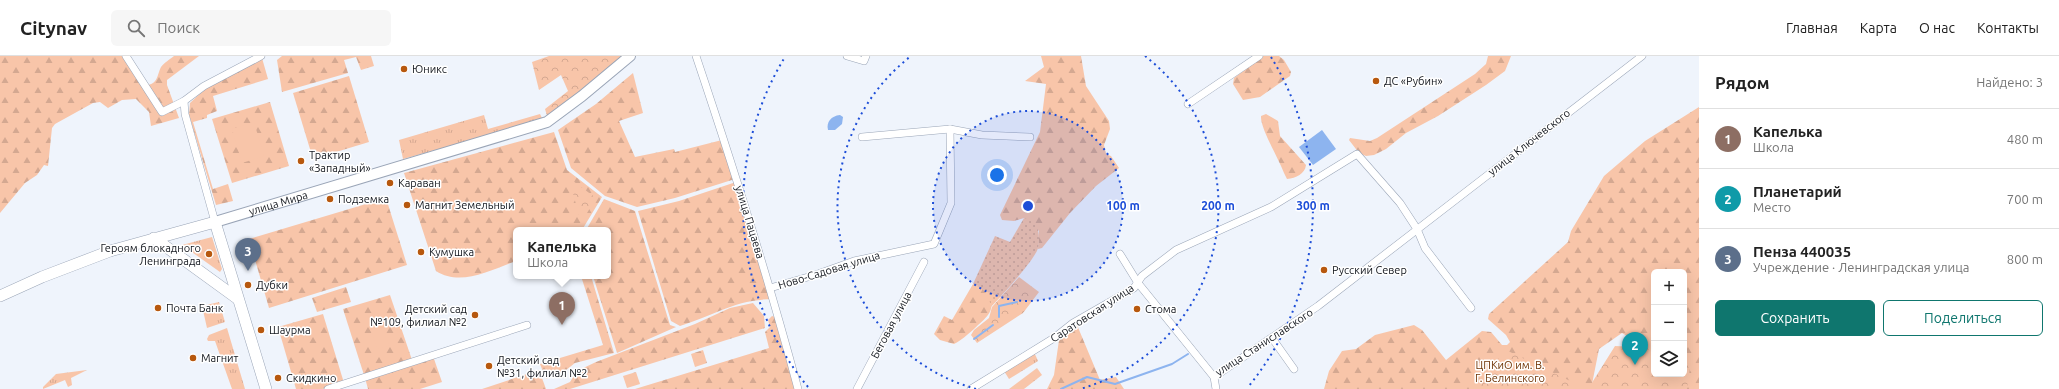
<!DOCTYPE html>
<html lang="ru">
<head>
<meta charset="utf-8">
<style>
  :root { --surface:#fff; --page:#f6f6f6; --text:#222; --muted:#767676; --line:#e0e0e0; --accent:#0f766e }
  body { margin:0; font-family:Ubuntu,sans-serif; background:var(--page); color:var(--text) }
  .controls { position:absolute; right:12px; bottom:12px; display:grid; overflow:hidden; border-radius:6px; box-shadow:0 4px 16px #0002 }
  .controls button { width:36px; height:36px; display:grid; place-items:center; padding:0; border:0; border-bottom:1px solid var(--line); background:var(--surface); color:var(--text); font:20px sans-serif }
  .you { position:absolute; left:997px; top:119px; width:14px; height:14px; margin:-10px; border:3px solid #fff; border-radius:50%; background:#1a73e8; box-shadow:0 0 0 6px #1a73e833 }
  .badge { display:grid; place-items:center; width:26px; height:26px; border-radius:50%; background:var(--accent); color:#fff; font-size:13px; font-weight:700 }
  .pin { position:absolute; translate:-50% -33px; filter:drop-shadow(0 1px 2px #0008) }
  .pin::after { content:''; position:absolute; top:21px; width:14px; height:12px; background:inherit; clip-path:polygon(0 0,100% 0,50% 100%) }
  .popup { position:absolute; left:513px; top:171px; width:98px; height:52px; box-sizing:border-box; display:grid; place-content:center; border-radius:6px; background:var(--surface); filter:drop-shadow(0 1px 3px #0005); font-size:13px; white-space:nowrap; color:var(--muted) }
  .popup b { font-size:15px; color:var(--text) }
  .popup::after { content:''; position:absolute; left:50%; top:100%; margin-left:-8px; border:8px solid transparent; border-top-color:var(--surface) }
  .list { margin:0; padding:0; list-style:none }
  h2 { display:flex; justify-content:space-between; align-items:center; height:52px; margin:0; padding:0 16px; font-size:17px }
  h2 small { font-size:13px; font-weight:400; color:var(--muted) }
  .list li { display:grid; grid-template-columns:26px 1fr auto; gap:12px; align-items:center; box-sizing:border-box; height:60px; padding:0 16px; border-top:1px solid var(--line) }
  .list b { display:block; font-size:15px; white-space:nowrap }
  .list p { margin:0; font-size:13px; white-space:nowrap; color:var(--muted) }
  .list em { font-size:13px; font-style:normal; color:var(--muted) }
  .actions { display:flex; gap:8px; padding:12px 16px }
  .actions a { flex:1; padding:9px 0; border:1px solid var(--accent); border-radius:6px; text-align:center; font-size:14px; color:var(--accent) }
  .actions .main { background:var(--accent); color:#fff }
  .icon { flex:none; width:22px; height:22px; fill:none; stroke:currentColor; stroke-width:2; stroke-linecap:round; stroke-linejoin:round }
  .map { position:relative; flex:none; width:1699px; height:333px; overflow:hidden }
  header { display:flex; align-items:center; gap:24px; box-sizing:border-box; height:56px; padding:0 20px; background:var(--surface); border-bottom:1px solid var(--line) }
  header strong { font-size:19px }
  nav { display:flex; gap:22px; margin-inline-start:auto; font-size:14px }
  .search { width:280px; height:36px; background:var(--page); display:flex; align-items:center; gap:10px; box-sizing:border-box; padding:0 14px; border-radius:6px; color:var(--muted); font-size:15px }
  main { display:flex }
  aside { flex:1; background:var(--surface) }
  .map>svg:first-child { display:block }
</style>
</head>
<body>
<header>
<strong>Citynav</strong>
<div class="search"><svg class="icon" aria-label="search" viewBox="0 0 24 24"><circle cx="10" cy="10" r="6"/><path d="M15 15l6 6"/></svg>Поиск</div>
<nav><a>Главная</a><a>Карта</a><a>О нас</a><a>Контакты</a></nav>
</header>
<main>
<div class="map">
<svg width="1699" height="333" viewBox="0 0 1699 333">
  <defs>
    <pattern id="grass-tufts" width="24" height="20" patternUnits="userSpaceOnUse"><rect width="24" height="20" fill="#f8c5a9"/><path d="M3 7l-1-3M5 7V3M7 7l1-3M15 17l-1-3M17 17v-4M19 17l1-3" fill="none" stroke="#d4a891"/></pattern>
    <pattern id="forest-firs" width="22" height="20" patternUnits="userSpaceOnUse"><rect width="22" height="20" fill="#f8c5a9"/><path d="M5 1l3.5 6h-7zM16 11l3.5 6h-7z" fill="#d4a891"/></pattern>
    <pattern id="park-crowns" width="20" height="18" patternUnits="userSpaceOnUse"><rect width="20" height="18" fill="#f8c5a9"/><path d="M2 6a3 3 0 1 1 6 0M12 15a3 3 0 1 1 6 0" fill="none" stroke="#d4a891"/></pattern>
    <pattern id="garden-dots" width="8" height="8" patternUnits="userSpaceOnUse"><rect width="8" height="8" fill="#f8c5a9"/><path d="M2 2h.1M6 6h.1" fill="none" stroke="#d4a891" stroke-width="1.8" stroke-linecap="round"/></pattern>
  </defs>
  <rect width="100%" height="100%" fill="#eff4fc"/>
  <g fill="url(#grass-tufts)">
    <polygon points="540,58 543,64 403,103 399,84 484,59 488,73"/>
    <polygon points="212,181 222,213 220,216 182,189"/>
    <polygon points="219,246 225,266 207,272 202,250"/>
    <polygon points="227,272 245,333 232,333 215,285 208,285 207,283 209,279"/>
    <polygon points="1034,296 1038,305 1009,323 1004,315"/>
    <polygon points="1037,312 1042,319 1024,333 1009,333"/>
    <polygon points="87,314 71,322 72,329 68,331 65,324 43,333 43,331 56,318"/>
  </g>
  <g fill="url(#forest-firs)">
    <path d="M0,0H124L148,29C158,27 157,19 161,11C164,7 170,3 174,0H199L167,24V29L179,62L151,70L149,56L136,43L122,44L108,52L100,46L93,47L55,68L52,72L48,110L44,109L37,119L25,127L0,157Z"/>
    <polygon points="282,0 371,0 374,10 361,14 356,1 344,4 348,17 282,36 277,4"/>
    <polygon points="1041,0 1081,0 1086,30 1109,65 1110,73 1104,89 1106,98 1111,100 1119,112 1096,130 1070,157 1042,192 1038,193 1039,175 1024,162 1014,165 1002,164 1000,159 1040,76 1046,28 1025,25 1044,11"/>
    <polygon points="1263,0 1279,0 1284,4 1291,16 1290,20 1260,41 1243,44 1233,28 1234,22"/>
    <polygon points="1488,0 1511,0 1505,15 1486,29 1438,60 1406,77 1386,93 1374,99 1366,100 1359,97 1349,84 1350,82 1370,85 1377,82 1475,18 1486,8"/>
    <polygon points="262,2 268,23 213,40 217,55 207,59 207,62 193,66 213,133 228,128 233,145 216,149 189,59 190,47 206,32"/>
    <polygon points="633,17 643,57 619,65 635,101 674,93 675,96 722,84 735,123 675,142 637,151 605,140 571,112 558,74 596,48"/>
    <polygon points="349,20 369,86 313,103 293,37"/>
    <polygon points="270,46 289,110 232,127 212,63"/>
    <polygon points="1699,51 1699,333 1666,333 1684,318 1684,216 1654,216 1654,300 1644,290 1622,277 1599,293 1591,333 1324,333 1329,315 1342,295 1356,293 1375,279 1414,269 1422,274 1446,304 1482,275 1491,276 1502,289 1507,289 1510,286 1506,279 1488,263 1489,258 1568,186 1571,175 1604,120 1645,85"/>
    <path d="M1266,58L1278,65L1280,80L1306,109C1305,118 1296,122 1287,123L1284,117C1279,103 1260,72 1261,60Z"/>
    <path d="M554,76L567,114L602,141L582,174H516V205C490,214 461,231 436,215L404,117Z"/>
    <path d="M736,126L772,243C734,244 715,259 680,270L671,265L638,155L679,145Z"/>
    <polygon points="386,142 407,209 269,252 249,183"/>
    <polygon points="604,143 635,155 670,269 676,271 617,297 593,220 608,220 608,174 586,174"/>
    <polygon points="581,220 591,220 614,297 575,307 566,314 546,323 540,308 603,289"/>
    <path d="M973,228C980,230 984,233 988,239C998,255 984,263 974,273C967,279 962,284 954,288L940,284L934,278L944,260L952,264Z"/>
    <polygon points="346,231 351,246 317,256 312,242"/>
    <polygon points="390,239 412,304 364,319 343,253"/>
    <polygon points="753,247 764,260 765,272 570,333 554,333 570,326 577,315 596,306 695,268 730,252"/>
    <polygon points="323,258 344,327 322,333 296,333 278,271"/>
    <polygon points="772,260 778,262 796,333 635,333 769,292 765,276 770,271 768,264"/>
    <polygon points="1077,269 1100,324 1116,321 1124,333 1047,333 1054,319 1059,284"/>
    <polygon points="703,294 707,307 695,311 691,298"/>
    <polygon points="433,300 442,326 420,333 368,333 365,322"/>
    <polygon points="539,314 546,333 482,333"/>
    <polygon points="636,316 640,328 627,332 623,320"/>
  </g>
  <g fill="url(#park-crowns)">
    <polygon points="549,0 624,0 548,63 545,53 568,35 561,19 539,34 532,6"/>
    <polygon points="569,122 596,142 581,167"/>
    <polygon points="1019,221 1039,236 1023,257 977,287 971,279 974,274 989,262 992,251"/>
    <path d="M1615,290L1654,292V318H1684V297C1694,305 1688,322 1687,333H1588Z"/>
    <polygon points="1506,294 1587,333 1470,333"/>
  </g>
  <path fill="url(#garden-dots)" d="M1024,162L1035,166C1039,174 1040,183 1038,192C1036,202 1000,242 991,251C989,239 984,231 973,228L995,180L1010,186Z"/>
  <g fill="#f8c5a9">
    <polygon points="254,66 264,100 242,107 232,73"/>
    <polygon points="382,268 389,290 377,293 370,272"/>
  </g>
  <g fill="#8db4ef">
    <path d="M840,59L843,61L842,68L835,74H828C826,66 831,60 840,59Z"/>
    <polygon points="1322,74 1336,93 1313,109 1299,91"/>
  </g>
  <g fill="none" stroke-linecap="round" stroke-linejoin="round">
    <g stroke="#8db4ef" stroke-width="2">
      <polyline points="999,261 999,250 1017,246"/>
      <polyline points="974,283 993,269"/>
      <polyline points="1061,333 1087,321 1115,328 1172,308 1188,298"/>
    </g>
    <defs>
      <g id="street">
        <polyline points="126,0 162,56 184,45"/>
        <path d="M696,0C733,110 768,221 798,333"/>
        <polyline points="847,0 864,5 866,0"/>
        <polyline points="1188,48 1259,0"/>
        <polyline points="862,81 950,73 982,79 1030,81"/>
        <polyline points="215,166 185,58 184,45 204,30 261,0"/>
        <polyline points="1120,198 1138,227 1214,321 1216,333"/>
        <polyline points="770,232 815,219 854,205 934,188 951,147 950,73"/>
        <polyline points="1272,282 1294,313"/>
        <polyline points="1214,321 1318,250 1642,0"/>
        <polyline points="328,333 527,269"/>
        <polyline points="857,333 924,206"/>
        <polyline points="971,333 1054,282 1073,267 1134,232 1142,220 1176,194 1271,151 1357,98 1400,147 1417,173 1425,192 1471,252"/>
      </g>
      <g id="secondary">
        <path id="s1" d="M215,166L547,66L582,40L630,0"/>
      </g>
      <g id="primary">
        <polyline points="154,182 238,243"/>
        <polyline points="0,240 42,221 110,195 215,166 266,333"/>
      </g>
    </defs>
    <use href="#street" stroke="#9aa5b7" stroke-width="8"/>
    <use href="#secondary" stroke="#9aa5b7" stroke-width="12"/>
    <use href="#primary" stroke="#9aa5b7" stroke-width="12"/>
    <use href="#street" stroke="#fff" stroke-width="7"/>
    <use href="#secondary" stroke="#fff" stroke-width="10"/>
    <use href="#primary" stroke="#fff" stroke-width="11"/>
  </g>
  <circle cx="1028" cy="150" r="95" fill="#1d4ed8" fill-opacity=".12"/>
  <g fill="none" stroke="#1d4ed8" stroke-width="2" stroke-dasharray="2 4">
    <circle cx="1028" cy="150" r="95"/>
    <path d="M976 333A190 190 0 0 1 911 0M1145 0A190 190 0 0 1 1080 333"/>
    <path d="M808 331A285 285 0 0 1 785 1M1271 1A285 285 0 0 1 1248 331"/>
  </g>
  <g fill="#b7580e" stroke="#fff" stroke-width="1.5">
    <circle cx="404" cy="13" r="4"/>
    <circle cx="1376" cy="25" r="4"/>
    <circle cx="301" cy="105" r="4"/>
    <circle cx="390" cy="127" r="4"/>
    <circle cx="330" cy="143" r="4"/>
    <circle cx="407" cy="149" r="4"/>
    <circle cx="421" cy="196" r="4"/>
    <circle cx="209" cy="198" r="4"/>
    <circle cx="1324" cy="214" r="4"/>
    <circle cx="248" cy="229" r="4"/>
    <circle cx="158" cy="252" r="4"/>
    <circle cx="1137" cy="253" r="4"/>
    <circle cx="475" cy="259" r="4"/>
    <circle cx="261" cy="274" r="4"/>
    <circle cx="193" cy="302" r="4"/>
    <circle cx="489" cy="310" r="4"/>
    <circle cx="278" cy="322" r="4"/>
  </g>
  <g text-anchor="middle" stroke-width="3" stroke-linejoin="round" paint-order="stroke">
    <g font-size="11" fill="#12161d" stroke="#fff" text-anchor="start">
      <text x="412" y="17">Юникс</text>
      <text x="1384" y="29">ДС «Рубин»</text>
      <text x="309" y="103">Трактир<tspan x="309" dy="13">«Западный»</tspan></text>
      <text x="398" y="131">Караван</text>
      <text x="338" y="147">Подземка</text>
      <text x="415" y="153">Магнит Земельный</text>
      <text x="201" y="196" text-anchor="end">Героям блокадного<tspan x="201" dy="13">Ленинграда</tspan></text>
      <text x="429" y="200">Кумушка</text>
      <text x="1332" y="218">Русский Север</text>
      <text x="256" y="233">Дубки</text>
      <text x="166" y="256">Почта Банк</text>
      <text x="467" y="257" text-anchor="end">Детский сад<tspan x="467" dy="13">№109, филиал №2</tspan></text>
      <text x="1145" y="257">Стома</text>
      <text x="269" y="278">Шаурма</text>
      <text x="201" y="306">Магнит</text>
      <text x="497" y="308">Детский сад<tspan x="497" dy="13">№31, филиал №2</tspan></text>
      <text x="286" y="326">Скидкино</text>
    </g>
    <g font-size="11" fill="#12161d" stroke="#fff">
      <text transform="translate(1529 86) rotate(-38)" y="4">улица Ключевского</text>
      <text dy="4" stroke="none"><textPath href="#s1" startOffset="66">улица Мира</textPath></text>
      <text transform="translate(750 166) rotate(73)" y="4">улица Пацаева</text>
      <text transform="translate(829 214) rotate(-17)" y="4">Ново-Садовая улица</text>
      <text transform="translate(1092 257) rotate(-33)" y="4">Саратовская улица</text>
      <text transform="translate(891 269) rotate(-62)" y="4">Беговая улица</text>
      <text transform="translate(1264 286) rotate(-33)" y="4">улица Станиславского</text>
    </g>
    <g font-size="11" fill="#713507" stroke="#fff">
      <text x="1510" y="313">ЦПКиО им. В.<tspan x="1510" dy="13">Г. Белинского</tspan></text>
    </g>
  </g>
  <circle cx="1028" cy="150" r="6" fill="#1d4ed8" stroke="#fff" stroke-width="2"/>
  <g font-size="12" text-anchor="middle" font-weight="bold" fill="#1d4ed8" stroke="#fff" stroke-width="3" stroke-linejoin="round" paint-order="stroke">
    <text x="1123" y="154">100 m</text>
    <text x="1218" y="154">200 m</text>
    <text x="1313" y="154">300 m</text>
  </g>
</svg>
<div class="controls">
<button>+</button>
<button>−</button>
<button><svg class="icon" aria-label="layers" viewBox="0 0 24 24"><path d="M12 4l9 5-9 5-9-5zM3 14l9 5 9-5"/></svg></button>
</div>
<div class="you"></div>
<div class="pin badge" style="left:562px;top:269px;background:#8d6e63">1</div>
<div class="popup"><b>Капелька</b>Школа</div>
<div class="pin badge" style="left:1635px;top:309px;background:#0f9aa8">2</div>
<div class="pin badge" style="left:248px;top:215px;background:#5c6f8a">3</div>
</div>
<aside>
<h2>Рядом<small>Найдено: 3</small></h2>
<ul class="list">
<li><span class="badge" style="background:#8d6e63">1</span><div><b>Капелька</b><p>Школа</p></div><em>480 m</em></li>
<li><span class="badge" style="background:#0f9aa8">2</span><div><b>Планетарий</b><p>Место</p></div><em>700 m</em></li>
<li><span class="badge" style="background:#5c6f8a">3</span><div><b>Пенза 440035</b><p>Учреждение · Ленинградская улица</p></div><em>800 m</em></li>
</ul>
<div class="actions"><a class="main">Сохранить</a><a>Поделиться</a></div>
</aside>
</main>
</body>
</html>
